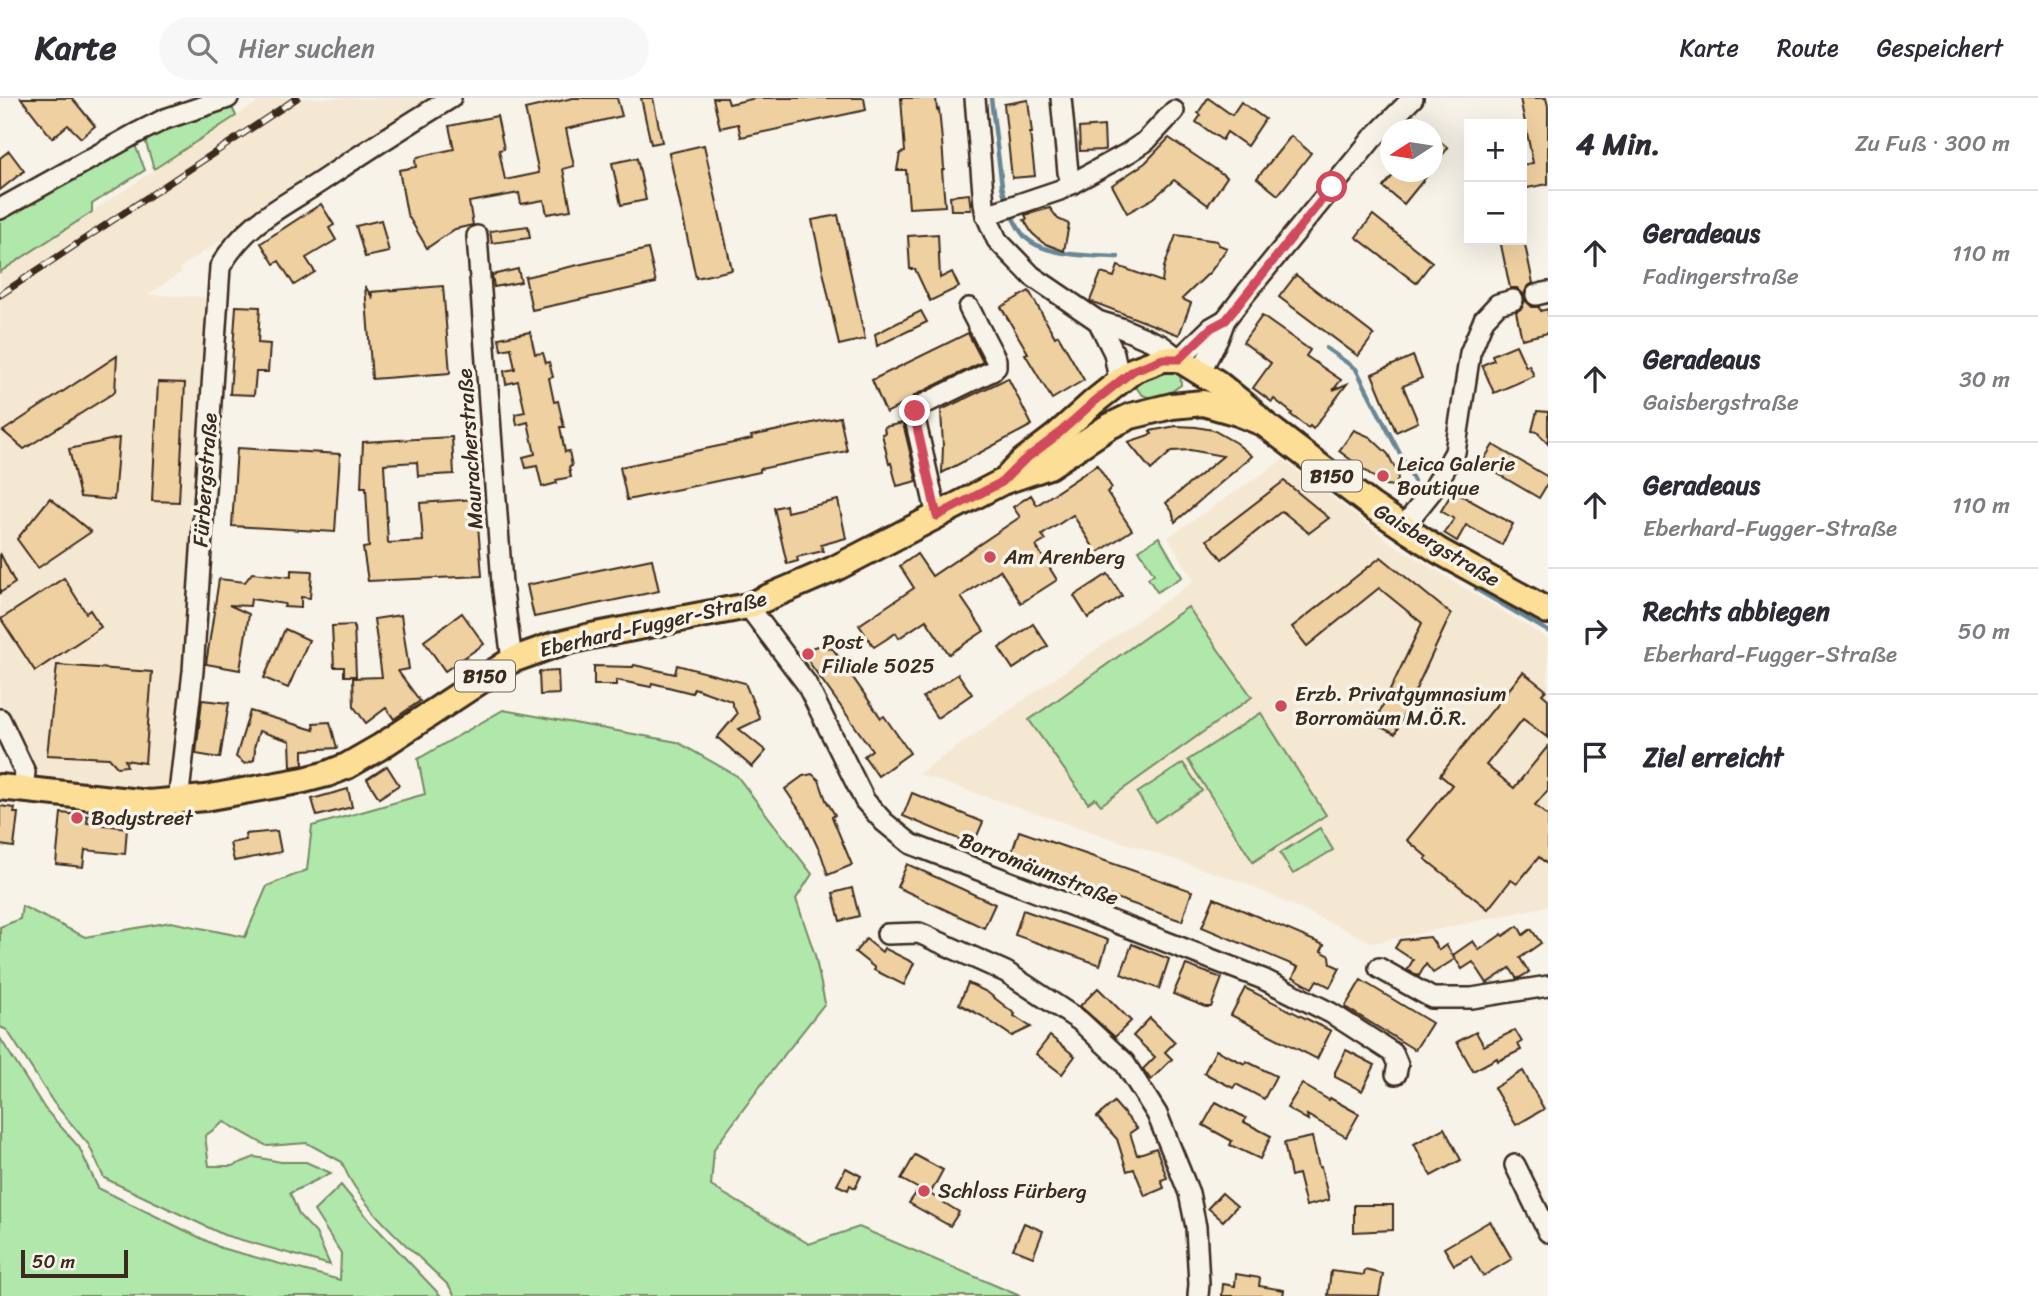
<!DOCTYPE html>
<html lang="de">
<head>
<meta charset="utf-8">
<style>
  :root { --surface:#fff; --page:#f7f7f7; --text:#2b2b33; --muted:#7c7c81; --line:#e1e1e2 }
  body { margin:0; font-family:Sriracha,sans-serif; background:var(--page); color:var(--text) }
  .controls { position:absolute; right:21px; top:21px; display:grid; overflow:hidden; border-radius:0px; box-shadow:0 7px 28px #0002 }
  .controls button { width:63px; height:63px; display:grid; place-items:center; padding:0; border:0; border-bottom:2px solid var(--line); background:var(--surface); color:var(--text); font:35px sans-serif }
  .compass { position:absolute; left:1380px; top:21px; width:63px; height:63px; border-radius:50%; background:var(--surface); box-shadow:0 7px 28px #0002; rotate:258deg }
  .scale { position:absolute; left:21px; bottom:18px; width:107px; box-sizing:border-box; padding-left:7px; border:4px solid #3b2a1e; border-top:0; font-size:19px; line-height:24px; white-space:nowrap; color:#3b2a1e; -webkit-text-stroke:5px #f7f3e8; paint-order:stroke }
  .stop { position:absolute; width:21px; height:21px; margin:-16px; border:5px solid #d1495b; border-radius:50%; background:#fff }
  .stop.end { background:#d1495b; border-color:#fff; box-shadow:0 2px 7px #0008 }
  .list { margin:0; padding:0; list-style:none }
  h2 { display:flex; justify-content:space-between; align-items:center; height:91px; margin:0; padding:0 28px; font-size:30px }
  h2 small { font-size:23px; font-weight:400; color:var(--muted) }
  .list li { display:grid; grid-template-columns:46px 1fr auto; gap:21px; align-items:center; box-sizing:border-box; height:126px; padding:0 28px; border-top:2px solid var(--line) }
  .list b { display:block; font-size:26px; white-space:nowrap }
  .list p { margin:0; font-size:23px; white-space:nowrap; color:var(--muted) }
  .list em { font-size:23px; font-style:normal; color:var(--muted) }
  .icon { flex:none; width:38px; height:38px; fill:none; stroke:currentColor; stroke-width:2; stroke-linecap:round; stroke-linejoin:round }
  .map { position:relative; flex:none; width:1548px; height:1198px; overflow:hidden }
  header { display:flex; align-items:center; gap:42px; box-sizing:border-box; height:98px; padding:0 35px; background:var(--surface); border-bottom:2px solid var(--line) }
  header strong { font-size:33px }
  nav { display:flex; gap:38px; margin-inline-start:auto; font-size:24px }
  .search { width:490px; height:63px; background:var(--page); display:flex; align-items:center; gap:18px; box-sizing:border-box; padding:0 24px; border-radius:38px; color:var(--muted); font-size:26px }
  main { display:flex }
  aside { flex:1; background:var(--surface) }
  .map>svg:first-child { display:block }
</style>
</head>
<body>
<header>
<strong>Karte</strong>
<div class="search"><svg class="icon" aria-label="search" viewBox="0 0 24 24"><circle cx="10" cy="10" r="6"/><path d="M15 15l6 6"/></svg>Hier suchen</div>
<nav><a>Karte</a><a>Route</a><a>Gespeichert</a></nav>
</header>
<main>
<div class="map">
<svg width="1548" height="1198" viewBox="0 0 1548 1198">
  <rect width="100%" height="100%" fill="#f7f3e8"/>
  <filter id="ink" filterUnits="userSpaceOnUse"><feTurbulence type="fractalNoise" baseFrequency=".0143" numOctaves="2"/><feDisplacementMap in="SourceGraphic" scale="14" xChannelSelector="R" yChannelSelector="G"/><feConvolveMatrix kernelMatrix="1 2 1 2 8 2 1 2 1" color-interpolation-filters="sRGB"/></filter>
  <g filter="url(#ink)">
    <g fill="#f5e8d3">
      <polygon points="264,0 436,0 347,57 180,170 182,174 148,197 208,199 187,560 175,697 34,681 0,611 0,174"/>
      <polygon points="1283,362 1393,446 1548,541 1548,808 1374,845 1242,784 918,676 1194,483 1168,439"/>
    </g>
    <g fill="#b0e7aa" stroke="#768864" stroke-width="2">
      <polygon points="231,7 236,18 154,71 145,42 191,20"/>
      <polygon points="135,47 145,72 92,106 92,114 0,174 0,120"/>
      <path d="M1180,271L1181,287C1167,298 1142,309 1135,285L1140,275Z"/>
      <polygon points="1159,439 1182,479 1157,494 1148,480 1154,476 1139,452"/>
      <polygon points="1188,509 1252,599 1101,707 1095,700 1088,705 1029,622"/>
      <path d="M503,612L677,644L737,678L812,776L796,801L815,857L825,905L767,979L714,1051L711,1088L809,1146L859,1129L1020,1198H455L449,1188C415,1154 358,1109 342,1064L307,1045L267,1048L224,1024L205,1038L209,1068H232L255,1059L281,1064H306L331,1075L290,1095L299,1117L316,1135L330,1167L224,1137L104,1080L89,1047L53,1004L7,932L0,929V829L20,821L22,808L85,839L171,824L245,839L267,788L307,772L312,728L425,696L418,661Z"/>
      <polygon points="1261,615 1326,717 1253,764 1188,662"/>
      <polygon points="1183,665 1202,693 1155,724 1137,695"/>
      <polygon points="1320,730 1333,752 1293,776 1280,755"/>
      <polygon points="0,940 45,1011 79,1049 98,1090 221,1150 340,1182 341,1155 314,1113 341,1087 371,1124 441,1198 0,1198"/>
    </g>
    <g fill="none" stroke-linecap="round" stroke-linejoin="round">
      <g stroke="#678695" stroke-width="4.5">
        <polyline points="991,0 1002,88 1006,103"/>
        <path d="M1011,116C1015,124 1019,133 1026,140C1046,158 1092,158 1118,159"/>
        <polyline points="1326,250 1356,271 1414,383"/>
        <polyline points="1476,491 1548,533"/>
      </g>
    </g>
    <g fill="#efd0a1" stroke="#3b2a1e" stroke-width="2">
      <polygon points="21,0 72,0 95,28 81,40 68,27 52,40"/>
      <polygon points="573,0 617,0 622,18 566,31 574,68 563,71 571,112 547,116 544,102 521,106 519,95 469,104 473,127 455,131 427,150 407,116 399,72 416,69 415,62 418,59 454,51 449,28 497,18 504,51 499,52 505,82 539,75 525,11"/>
      <polygon points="641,0 653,0 662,44 651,46"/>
      <polygon points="713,0 727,0 729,6 756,0 864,0 866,12 741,39 738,26 720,30"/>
      <polygon points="901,0 936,0 937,12 939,11 942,43 944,71 942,72 945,108 909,110 906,72 897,72 900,55 905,54"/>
      <polygon points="1208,0 1232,17 1241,4 1265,21 1247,48 1227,34 1222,42 1196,24 1201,17 1198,15"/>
      <polygon points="1520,0 1546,0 1548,8 1548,86 1522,91 1522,67 1533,65"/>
      <polygon points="1028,2 1032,35 1030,35 1035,78 1012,80 1004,6"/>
      <polygon points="1104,28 1105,52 1080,53 1079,30"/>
      <polygon points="1432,37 1448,50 1432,70"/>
      <polygon points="1291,38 1311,55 1278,97 1257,80"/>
      <polygon points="1169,40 1227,79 1208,107 1174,82 1154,100 1127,115 1112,87 1145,65"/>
      <polygon points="704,47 732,172 696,180 669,55"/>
      <polygon points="9,53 24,73 0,92 0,60"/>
      <polygon points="637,60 646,102 621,107 612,65"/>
      <polygon points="1396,74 1430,74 1404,106 1383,89"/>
      <polygon points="969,96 971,112 951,112 950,98"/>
      <polygon points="321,106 334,127 329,130 336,142 306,160 315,174 294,187 279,163 274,166 261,145"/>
      <polygon points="1050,110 1058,121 1069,126 1064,153 1043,145 1032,135 1024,122 1027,121 1025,117"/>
      <polygon points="838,117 865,241 839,247 812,122"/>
      <polygon points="1373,117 1432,164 1416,185 1356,139"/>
      <polygon points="381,122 389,154 365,159 356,128"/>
      <polygon points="528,128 530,140 492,145 490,133"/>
      <polygon points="938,136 940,180 952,174 959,189 930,203 915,171 910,171 908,138"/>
      <polygon points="1176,137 1217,143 1219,147 1227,150 1211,173 1182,201 1191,205 1179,237 1090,203 1101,175 1114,179 1118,168 1162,184 1164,169"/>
      <polygon points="1500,142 1524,142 1533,185 1527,189 1524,197 1517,190 1510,190"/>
      <polygon points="648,151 656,185 532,212 525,179"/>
      <polygon points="518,171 521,184 494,189 492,177"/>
      <polygon points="1296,177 1374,237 1358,258 1279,199"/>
      <polygon points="365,188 373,201 371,194 443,188 450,275 372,281"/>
      <polygon points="1029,193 1055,239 1058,237 1084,282 1052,301 1025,256 1028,255 1001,209"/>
      <polygon points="1525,202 1532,209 1539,209 1540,213 1548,211 1548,235 1522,241 1516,214 1522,210"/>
      <polygon points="236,208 260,209 258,245 270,246 268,274 256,274 254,297 230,296"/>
      <polygon points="921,213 927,224 877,248 875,236"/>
      <polygon points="1262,218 1310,252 1306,258 1341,282 1333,292 1347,286 1313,331 1310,328 1308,330 1291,317 1292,315 1274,301 1272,304 1253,290 1271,265 1243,244"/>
      <polygon points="530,234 535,256 543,255 546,265 549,264 553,279 549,280 554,304 558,303 564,329 560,329 565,354 569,353 572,368 569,369 571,379 556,382 557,385 542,389 537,368 526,370 523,359 535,356 528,324 517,327 515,316 525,314 518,283 506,286 504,273 515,271 511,250 501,252 499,240"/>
      <polygon points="968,235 983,264 915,297 906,305 886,315 872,282"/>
      <polygon points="1516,247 1526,269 1529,267 1534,278 1494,295 1482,267 1494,262 1492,257"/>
      <polygon points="117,258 115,294 24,351 3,333"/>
      <polygon points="1413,258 1422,280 1403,288 1418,324 1396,334 1372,276"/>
      <polygon points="1008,280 1032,327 942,375 943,348 941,312"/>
      <polygon points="158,284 185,285 179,404 152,403"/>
      <polygon points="1537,313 1548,314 1548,346 1537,334 1532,333"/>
      <polygon points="840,319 847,353 760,371 760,374 627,402 620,369 752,341 751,338"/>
      <polygon points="903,325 917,383 897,388 891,365 889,366 882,336 885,335 884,329"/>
      <polygon points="1176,328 1196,329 1213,332 1236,345 1252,358 1175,424 1172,413 1166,405 1223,358 1190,352 1172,353 1151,372 1128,344 1152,336 1150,333"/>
      <polygon points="1354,332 1370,339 1388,356 1397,374 1398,382 1394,388 1385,387 1339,353"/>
      <polygon points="452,339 454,376 418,378 417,364 384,366 388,445 423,443 420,405 476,401 482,478 368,483 363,450 369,449 366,389 361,389 363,344"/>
      <polygon points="119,340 114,402 80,399 69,351"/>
      <polygon points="1493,347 1548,379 1548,385 1539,400 1481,366"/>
      <polygon points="237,350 340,356 335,434 232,428"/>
      <polygon points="1097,367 1112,390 1107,394 1132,432 1097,455 1073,417 1042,437 1046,442 1036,448 1057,482 1021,505 1000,472 961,499 984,533 949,556 926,522 899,540 896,535 874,549 859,527 914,490 900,468 917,456 932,478 1020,419 1013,409 1031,397 1037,407"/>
      <polygon points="1284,383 1329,420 1309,435 1282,413 1222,461 1207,442"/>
      <polygon points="1453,393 1513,426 1502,447 1466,427 1457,443 1444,435 1454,421 1441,413"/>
      <polygon points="50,400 91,434 38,470 17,441"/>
      <polygon points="838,402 846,440 821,447 823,453 797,459 798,463 787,466 774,410 786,407 787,414"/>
      <polygon points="0,455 15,485 0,495"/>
      <polygon points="1381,459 1451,516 1395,636 1374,626 1422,525 1379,490 1307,548 1292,529"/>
      <polygon points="652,461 659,493 534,519 527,487"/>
      <polygon points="291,472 312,473 310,500 301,499 301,510 284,509 285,506 251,501 250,508 229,507 249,516 240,572 206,566 219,481 245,484 252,475 291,479"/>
      <polygon points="1108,476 1122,498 1088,520 1074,498"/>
      <polygon points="64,480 86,515 90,512 101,529 35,573 1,521"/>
      <polygon points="462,515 484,546 445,573 424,543"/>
      <polygon points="401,517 409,571 398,573 420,603 394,621 386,610 366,625 354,609 353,580 382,579 374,521"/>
      <polygon points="1033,526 1048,548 1013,571 999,550"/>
      <polygon points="354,527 356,578 344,578 344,569 334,569 332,528"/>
      <polygon points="285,531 309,542 288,590 264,580"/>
      <polygon points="817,548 833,551 881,620 884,618 910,655 878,678 864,658 872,652 801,553"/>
      <polygon points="57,567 152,574 145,665 125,662 127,668 117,669 109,660 47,657"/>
      <polygon points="634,567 675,576 677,567 745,585 760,621 739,631 766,653 752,669 718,640 716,641 737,616 731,603 694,590 692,595 652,585 651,589 616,582 616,587 594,587 594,568 633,569"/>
      <polygon points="558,573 559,596 540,597 539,574"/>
      <polygon points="1523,574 1546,592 1542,596 1548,601 1548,640 1523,621 1486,667 1514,690 1548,648 1548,692 1535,707 1548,718 1548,767 1539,759 1517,786 1511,782 1488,811 1425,761 1427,759 1407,742 1452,687 1440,677"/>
      <polygon points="958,576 972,596 937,620 923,599"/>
      <polygon points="202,602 229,605 220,660 196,656"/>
      <polygon points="250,613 314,632 313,625 330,624 337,650 303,652 303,667 291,669 290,643 259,633 254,650 255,652 254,662 245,666 236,659"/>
      <polygon points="387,668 399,687 379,700 367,681"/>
      <polygon points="812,676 819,682 826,702 835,717 832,719 852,767 828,777 821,756 802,716 785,691 803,678"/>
      <polygon points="348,691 352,709 317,718 312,701"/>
      <polygon points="912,695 983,724 973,747 903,718"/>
      <polygon points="0,708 15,710 14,715 18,715 14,749 0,747"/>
      <polygon points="61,715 88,718 87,725 127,730 125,756 85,752 83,769 56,766"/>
      <polygon points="277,733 281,754 234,763 230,745 246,742 245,736"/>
      <polygon points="1019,733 1192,793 1182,823 1009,763"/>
      <polygon points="907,766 995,806 984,830 897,789"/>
      <polygon points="852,790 859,818 840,823 833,795"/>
      <polygon points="1214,800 1324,847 1321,853 1330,858 1331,866 1340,870 1330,889 1317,882 1312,890 1293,879 1298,869 1202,829"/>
      <polygon points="1023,812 1108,842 1100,867 1015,837"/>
      <polygon points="1518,828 1523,837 1531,831 1541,845 1520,860 1529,874 1519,880 1517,881 1510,870 1487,885 1473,864 1462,871 1453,857 1473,843 1479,852 1502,836 1503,838"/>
      <polygon points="1430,839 1439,852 1446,847 1455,861 1433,875 1426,866 1419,878 1407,872 1413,862 1395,850 1400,842"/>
      <polygon points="866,841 882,854 884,850 914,865 904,887 874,872 875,870 855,854"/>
      <polygon points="1132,846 1169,861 1159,891 1121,876"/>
      <polygon points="1186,867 1222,880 1211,909 1206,909 1173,896"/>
      <polygon points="1361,882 1432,925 1415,952 1345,909"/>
      <polygon points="968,885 987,894 1015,916 1014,918 1031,929 1012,938 982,918 959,906"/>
      <polygon points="1098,890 1131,923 1115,939 1080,908"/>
      <polygon points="1245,890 1331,933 1317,961 1231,917"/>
      <polygon points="1150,920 1175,944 1165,954 1172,961 1151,982 1143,971 1155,959 1133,938"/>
      <polygon points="1515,932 1522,944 1518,946 1521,952 1498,963 1497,960 1473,973 1457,944 1476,934 1484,948"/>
      <polygon points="1050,938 1075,958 1062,976 1036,956"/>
      <polygon points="1216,952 1245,966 1246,963 1276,978 1264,1001 1236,986 1233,990 1204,975"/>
      <polygon points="1346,952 1375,967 1362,993 1335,979 1335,974"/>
      <polygon points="1523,973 1544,1011 1516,1027 1494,990"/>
      <polygon points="1302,986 1329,1002 1330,1000 1359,1016 1346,1039 1307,1017 1308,1022 1287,1010"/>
      <polygon points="1114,1004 1137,1030 1130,1035 1137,1057 1156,1050 1167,1080 1161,1082 1164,1090 1145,1098 1134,1071 1127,1073 1117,1041 1097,1019"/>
      <polygon points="1216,1004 1246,1020 1244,1024 1271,1038 1260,1061 1230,1047 1232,1043 1203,1027"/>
      <polygon points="1444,1030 1461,1062 1431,1078 1414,1046"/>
      <polygon points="1312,1039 1319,1069 1321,1069 1329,1102 1306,1108 1298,1076 1291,1078 1284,1045"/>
      <polygon points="915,1057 943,1072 930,1096 959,1114 950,1128 909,1105 919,1091 901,1081"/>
      <polygon points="846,1070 861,1078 855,1090 850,1087 848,1092 837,1087"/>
      <polygon points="1222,1095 1237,1108 1223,1123 1208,1110"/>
      <polygon points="1354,1107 1393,1107 1393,1132 1354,1134"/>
      <polygon points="1490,1123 1512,1161 1483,1178 1471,1158 1454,1167 1444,1150"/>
      <polygon points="1024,1125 1043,1133 1033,1159 1013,1151"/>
      <polygon points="1365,1172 1383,1176 1379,1198 1328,1197 1331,1173 1364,1177"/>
      <polygon points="1236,1176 1260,1180 1259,1188 1284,1192 1283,1198 1222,1198 1223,1186 1235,1188"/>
    </g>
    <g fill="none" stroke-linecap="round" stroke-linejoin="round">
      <defs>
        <g id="minor">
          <polyline points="975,0 984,106 986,117 997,142 1032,178 1098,223 1121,230 1161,247 1179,261 1211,230 1225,222"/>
          <polyline points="1061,0 1068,74 1072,86"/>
          <polyline points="0,111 135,36 165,21 228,0"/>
          <polyline points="986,117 1060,92 1128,55 1146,43 1174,13"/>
          <polyline points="477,138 502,486 512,562"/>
          <polyline points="1536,197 1548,194"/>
          <polyline points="1098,223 1114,255 1119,282"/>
          <polyline points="1200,274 1218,241 1225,222 1246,195 1372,41 1413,0"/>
          <polyline points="937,418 915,321 915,313 920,308 992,273 996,269 996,262 969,210"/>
          <polyline points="1403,429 1432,393 1455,354 1470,255 1484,221 1498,206 1513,202"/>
          <polyline points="748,508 806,585 865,703 884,724 911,746 1263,881 1331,915 1393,955 1398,967 1396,976"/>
          <polyline points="0,621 25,674 23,692"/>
          <path d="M178,704L193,573L220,169C246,124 279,111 320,84C363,55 407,27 451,0"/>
          <polyline points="887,836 919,835 1006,874 1080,923 1124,964 1157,1016 1189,1095 1196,1129 1199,1186 1198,1198"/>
          <polyline points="1379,870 1432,900 1472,900 1548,888"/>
          <polyline points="1515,1067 1548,1134"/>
        </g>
        <g id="major">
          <polyline points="1010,376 1023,363 1056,338 1095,303 1134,272 1163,261 1179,261 1216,284 1247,309 1263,325 1372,408 1439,453 1548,513"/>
          <polyline points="0,689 149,705 205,700 304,682 327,676 347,668 380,649 512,562 554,547 591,538 748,508 834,471 1002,384 1049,368 1108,329 1131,318 1172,308 1203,305 1238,315 1263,325"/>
        </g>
      </defs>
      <use href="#minor" stroke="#3b2a1e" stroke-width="24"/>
      <use href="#major" stroke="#3b2a1e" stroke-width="30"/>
      <use href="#minor" stroke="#f7f3e8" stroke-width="19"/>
      <use href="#major" stroke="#fcde96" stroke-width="24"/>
      <defs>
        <polyline id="rail" points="0,197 297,0"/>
      </defs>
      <use href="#rail" stroke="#3b2a1e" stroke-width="7"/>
      <use href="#rail" stroke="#f7f3e8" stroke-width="4.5" stroke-dasharray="13" stroke-linecap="butt"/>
    </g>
  </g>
  <g fill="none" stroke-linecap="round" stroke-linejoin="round" filter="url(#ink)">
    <polyline stroke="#d1495b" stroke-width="9" points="915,313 915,320 937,418 1002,384 1023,363 1056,338 1095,303 1134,272 1163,261 1179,261 1211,230 1226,222 1332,89"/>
  </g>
  <g fill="#d1495b" stroke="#f7f3e8" stroke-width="2.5">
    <circle cx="1383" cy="378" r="7"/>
    <circle cx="990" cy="459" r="7"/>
    <circle cx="808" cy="556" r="7"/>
    <circle cx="1281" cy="608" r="7"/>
    <circle cx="77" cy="720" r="7"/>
    <circle cx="924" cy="1093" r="7"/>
  </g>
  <g text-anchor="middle" stroke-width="7" stroke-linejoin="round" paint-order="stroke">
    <g fill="#f7f3e8" stroke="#73665b" stroke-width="2">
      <rect x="1302" y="362.5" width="60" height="31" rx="5"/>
      <rect x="455" y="562.5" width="60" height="31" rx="5"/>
    </g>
    <g font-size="19" font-weight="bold" fill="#3b2a1e">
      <text x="1332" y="385">B150</text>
      <text x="485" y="585">B150</text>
    </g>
    <g font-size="21" fill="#3b2a1e" stroke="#f7f3e8">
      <text transform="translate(470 351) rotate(-94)" y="7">Mauracherstraße</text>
      <text transform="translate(205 382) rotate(-86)" y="7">Fürbergstraße</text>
      <text transform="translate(1437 447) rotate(31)" y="7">Gaisbergstraße</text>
      <text transform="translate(653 526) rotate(-13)" y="7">Eberhard-Fugger-Straße</text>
      <text transform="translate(1039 771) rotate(21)" y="7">Borromäumstraße</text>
    </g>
    <g font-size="21" fill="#3b2a1e" stroke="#f7f3e8" text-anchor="start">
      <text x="1397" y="373">Leica Galerie<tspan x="1397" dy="24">Boutique</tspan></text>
      <text x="1004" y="466">Am Arenberg</text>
      <text x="822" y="551">Post<tspan x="822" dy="24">Filiale 5025</tspan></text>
      <text x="1295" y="603">Erzb. Privatgymnasium<tspan x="1295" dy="24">Borromäum M.Ö.R.</tspan></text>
      <text x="91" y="727">Bodystreet</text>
      <text x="938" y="1100">Schloss Fürberg</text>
    </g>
  </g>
</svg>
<div class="controls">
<button>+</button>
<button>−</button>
</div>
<svg class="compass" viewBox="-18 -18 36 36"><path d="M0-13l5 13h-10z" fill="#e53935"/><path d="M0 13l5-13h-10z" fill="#7c7c81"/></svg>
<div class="scale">50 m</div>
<div class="stop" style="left:1332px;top:89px"></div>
<div class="stop end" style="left:915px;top:313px"></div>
</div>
<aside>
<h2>4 Min.<small>Zu Fuß · 300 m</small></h2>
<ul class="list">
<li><svg class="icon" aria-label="ahead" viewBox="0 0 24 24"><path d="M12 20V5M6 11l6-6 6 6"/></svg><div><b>Geradeaus</b><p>Fadingerstraße</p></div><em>110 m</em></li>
<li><svg class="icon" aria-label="ahead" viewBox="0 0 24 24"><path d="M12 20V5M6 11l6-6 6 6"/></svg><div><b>Geradeaus</b><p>Gaisbergstraße</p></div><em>30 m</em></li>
<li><svg class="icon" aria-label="ahead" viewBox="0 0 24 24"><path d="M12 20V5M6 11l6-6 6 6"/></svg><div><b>Geradeaus</b><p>Eberhard-Fugger-Straße</p></div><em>110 m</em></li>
<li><svg class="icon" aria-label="right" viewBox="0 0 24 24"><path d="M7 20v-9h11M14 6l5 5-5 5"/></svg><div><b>Rechts abbiegen</b><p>Eberhard-Fugger-Straße</p></div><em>50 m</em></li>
<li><svg class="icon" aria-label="arrive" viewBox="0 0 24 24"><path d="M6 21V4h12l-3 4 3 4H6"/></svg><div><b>Ziel erreicht</b></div></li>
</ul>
</aside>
</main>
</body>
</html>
